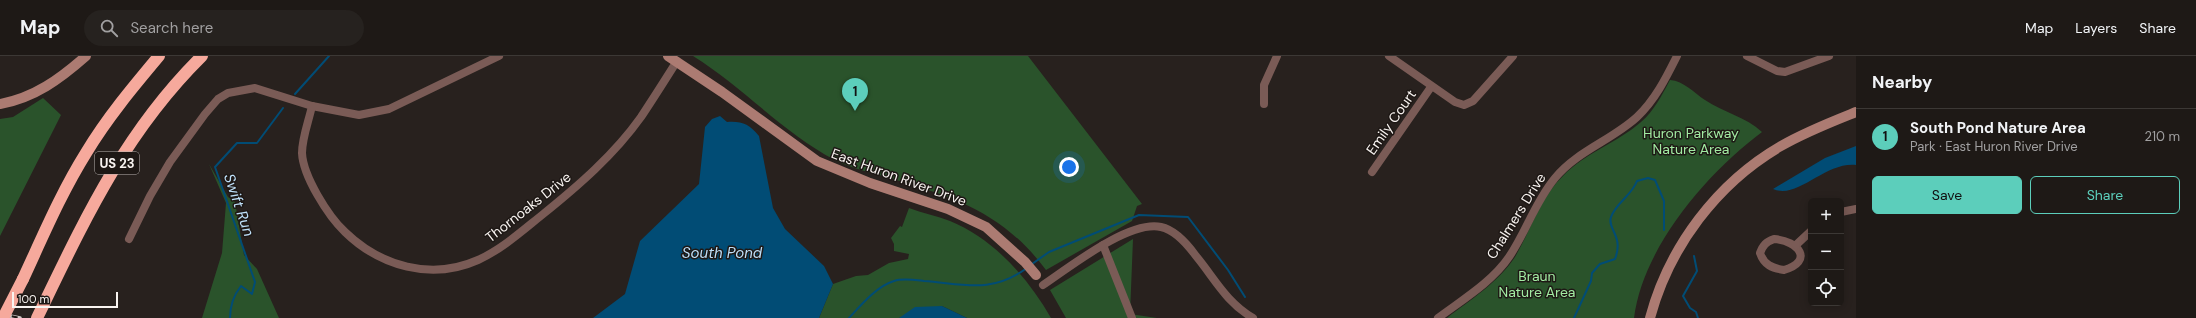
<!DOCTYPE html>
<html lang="en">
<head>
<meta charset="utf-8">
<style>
  :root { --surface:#1e1916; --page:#26221f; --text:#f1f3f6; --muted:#a1a0a1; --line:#3c3835; --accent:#5ccebb }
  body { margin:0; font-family:"DM Sans",sans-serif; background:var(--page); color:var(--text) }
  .controls { position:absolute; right:12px; bottom:12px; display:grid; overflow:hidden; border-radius:6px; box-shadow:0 2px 10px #0003 }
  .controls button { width:36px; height:36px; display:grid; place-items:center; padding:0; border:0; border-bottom:1px solid var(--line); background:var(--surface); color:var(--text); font:20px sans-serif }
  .scale { position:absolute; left:12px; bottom:10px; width:106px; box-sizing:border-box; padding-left:4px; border:2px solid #f9f4f1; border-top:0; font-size:11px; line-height:14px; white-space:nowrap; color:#f9f4f1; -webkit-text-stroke:3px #1e1815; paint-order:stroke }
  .you { position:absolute; left:1069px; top:111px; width:14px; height:14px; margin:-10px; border:3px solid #fff; border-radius:50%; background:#1a73e8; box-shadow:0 0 0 6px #1a73e833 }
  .badge { display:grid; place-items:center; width:26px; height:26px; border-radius:50%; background:var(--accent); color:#111; font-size:13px; font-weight:700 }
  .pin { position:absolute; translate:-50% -33px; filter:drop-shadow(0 1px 2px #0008) }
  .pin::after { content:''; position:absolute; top:21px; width:14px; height:12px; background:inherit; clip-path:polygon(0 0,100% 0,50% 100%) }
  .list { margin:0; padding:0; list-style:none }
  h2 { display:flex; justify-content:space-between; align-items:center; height:52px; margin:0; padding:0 16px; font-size:17px }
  h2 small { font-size:13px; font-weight:400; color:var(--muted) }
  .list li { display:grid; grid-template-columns:26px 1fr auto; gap:12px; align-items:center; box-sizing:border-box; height:56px; padding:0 16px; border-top:1px solid var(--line) }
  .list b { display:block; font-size:15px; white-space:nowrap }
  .list p { margin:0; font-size:13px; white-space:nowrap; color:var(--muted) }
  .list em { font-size:13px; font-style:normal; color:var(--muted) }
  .actions { display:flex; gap:8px; padding:12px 16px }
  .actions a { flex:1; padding:9px 0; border:1px solid var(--accent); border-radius:6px; text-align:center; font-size:14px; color:var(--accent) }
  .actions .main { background:var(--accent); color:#111 }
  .icon { flex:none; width:22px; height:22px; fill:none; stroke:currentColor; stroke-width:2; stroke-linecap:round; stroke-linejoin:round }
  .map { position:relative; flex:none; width:1856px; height:262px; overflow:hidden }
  header { display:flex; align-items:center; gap:24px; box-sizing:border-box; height:56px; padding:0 20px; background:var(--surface); border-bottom:1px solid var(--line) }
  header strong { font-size:19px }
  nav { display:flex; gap:22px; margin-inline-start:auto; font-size:14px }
  .search { width:280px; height:36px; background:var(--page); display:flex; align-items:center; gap:10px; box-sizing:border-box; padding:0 14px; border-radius:22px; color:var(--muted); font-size:15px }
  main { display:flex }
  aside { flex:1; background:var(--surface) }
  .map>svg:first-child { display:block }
</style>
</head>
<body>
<header>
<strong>Map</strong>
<div class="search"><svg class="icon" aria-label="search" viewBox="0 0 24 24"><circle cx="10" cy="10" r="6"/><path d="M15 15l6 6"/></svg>Search here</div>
<nav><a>Map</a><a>Layers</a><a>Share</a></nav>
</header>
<main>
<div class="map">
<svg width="1856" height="262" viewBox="0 0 1856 262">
  <rect width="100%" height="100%" fill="#28211e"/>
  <g fill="#2a532b">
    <path d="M693,0H1028L1142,148L1137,150L1132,165L1046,214C1004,158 957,142 893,123C874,117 853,113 835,104C783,77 743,31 693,0Z"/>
    <path d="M1670,24C1684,25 1694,37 1705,44C1723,56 1746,61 1762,76C1707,117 1643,191 1634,262H1447C1470,244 1499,226 1515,201C1531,174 1540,142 1563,120C1585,97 1617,87 1641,66C1654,55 1662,39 1670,24Z"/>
    <polygon points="43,42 61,59 0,180 0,63 13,61"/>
    <polygon points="209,108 228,141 235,146 244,199 257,213 279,262 202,262 222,197 226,147"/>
    <path d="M909,152C922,157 937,160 950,165C994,183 1028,222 1051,262H967L942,250L899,262H819L833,228L856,220L868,219L889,207L908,203L909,198L894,195V188L891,182L900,170L902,171Z"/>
    <polygon points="1133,183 1130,258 1157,262 1066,262 1050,234"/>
  </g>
  <g fill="#014c75">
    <path d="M720,60L727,66C742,65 749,68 759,80L773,152L785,173L824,210L833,228L819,262H593L625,238L640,185L699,128L705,71L712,63Z"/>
    <path d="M1856,90V109C1824,106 1798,144 1773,133L1825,102Z"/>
    <polygon points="942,250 967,262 899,262 915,251"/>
  </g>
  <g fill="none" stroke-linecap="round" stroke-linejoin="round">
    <g stroke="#014c75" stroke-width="2">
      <polyline points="295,38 329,0"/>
      <polyline points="1694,200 1697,215 1683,240 1690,252 1696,256 1698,262"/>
      <polyline points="1032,208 1049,196 1139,159 1188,161 1228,214 1245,241"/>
      <path d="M230,262C230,249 233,240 241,230L252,238L255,226L215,111L237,87H257L283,52"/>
      <path d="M849,262C861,249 877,230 894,225C903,222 915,224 924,225C965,228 991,238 1027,212"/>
      <path d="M1574,262L1591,225L1592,217L1600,208L1615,203C1624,180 1607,173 1611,161C1616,147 1632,139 1637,125L1648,122L1655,124L1664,145V174"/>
    </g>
    <g stroke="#7a5b56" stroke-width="8">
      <polyline points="1389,0 1455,46 1464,49 1473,45 1513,0"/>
      <polyline points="1747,0 1777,15 1785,16 1829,0"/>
      <polyline points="1264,48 1264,29 1277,0"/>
      <path d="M312,50C309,64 302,82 302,97C303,120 328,160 345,176C380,210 431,225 478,204C502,193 522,175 542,159C578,130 614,99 641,61C653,43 665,24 677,5"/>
      <polyline points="1372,116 1431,31"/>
      <polyline points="1841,156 1856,153"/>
      <polyline points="129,183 150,140 170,106 205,58 218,43 228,37 255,32 312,50 359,59 389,53 499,0"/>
      <path d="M1774,183C1799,185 1814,205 1784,214C1772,212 1764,209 1760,197C1763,189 1766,186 1774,183Z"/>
      <polyline points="1103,189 1132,262"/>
      <polyline points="1796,189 1811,175"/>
      <path d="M1043,229C1070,211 1129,164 1161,171C1175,174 1188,189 1196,200C1215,223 1226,246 1253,262"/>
      <path d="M1438,262C1462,244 1492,226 1509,201C1526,176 1535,146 1555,122C1577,95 1612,84 1637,61C1655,44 1666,22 1677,0"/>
    </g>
    <g stroke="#ac7b72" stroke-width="10">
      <polyline points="668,0 722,36 817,105 870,127 948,153 986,171 1025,206 1036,219"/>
      <path d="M0,48C34,42 60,23 86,0"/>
      <path d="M1650,262C1669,191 1717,127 1781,90C1805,76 1831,66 1856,56"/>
    </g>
    <g stroke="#f6a99c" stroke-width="12">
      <path d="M23,223C43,180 61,137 86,97C107,62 133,31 159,0"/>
      <path d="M37,262C84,165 124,77 202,0"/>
    </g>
    <defs>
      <polyline id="rail" points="0,258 20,262"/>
    </defs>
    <use href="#rail" stroke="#d0cac7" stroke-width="3.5"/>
    <use href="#rail" stroke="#1e1815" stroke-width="2" stroke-dasharray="6" stroke-linecap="butt"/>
    <polyline stroke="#f6a99c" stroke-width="12" points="3,262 23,223"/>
  </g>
  <g text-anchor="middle" stroke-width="3" stroke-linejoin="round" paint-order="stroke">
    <rect fill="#1e1815" stroke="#b7b2af" stroke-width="1" x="95" y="96" width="44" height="22" rx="3"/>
    <g font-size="13" font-weight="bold" fill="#f9f4f1">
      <text x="117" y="112">US 23</text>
    </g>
    <g font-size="14" fill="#f9f4f1" stroke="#1e1815">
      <text transform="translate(1391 66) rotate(-55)" y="5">Emily Court</text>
      <text transform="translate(899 121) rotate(20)" y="5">East Huron River Drive</text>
      <text transform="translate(528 151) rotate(-38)" y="5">Thornoaks Drive</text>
      <text transform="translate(1516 160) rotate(-58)" y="5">Chalmers Drive</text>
    </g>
    <g font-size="14" fill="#a2eba2" stroke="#1e1815">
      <text x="1691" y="82">Huron Parkway<tspan x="1691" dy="16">Nature Area</tspan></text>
      <text x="1537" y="225">Braun<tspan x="1537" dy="16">Nature Area</tspan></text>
    </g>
    <g font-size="15" font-style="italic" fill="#bedff8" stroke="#1e1815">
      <text transform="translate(239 149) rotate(71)" y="5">Swift Run</text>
      <text x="722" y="202">South Pond</text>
    </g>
  </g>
</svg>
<div class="controls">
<button>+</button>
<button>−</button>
<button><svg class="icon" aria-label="locate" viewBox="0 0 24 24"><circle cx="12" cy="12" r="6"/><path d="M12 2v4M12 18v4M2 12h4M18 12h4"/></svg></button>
</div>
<div class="scale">100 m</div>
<div class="you"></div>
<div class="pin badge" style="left:855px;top:55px">1</div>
</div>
<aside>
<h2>Nearby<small></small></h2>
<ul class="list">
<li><span class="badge">1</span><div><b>South Pond Nature Area</b><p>Park · East Huron River Drive</p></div><em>210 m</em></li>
</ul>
<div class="actions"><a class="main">Save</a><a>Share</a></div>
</aside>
</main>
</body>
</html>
